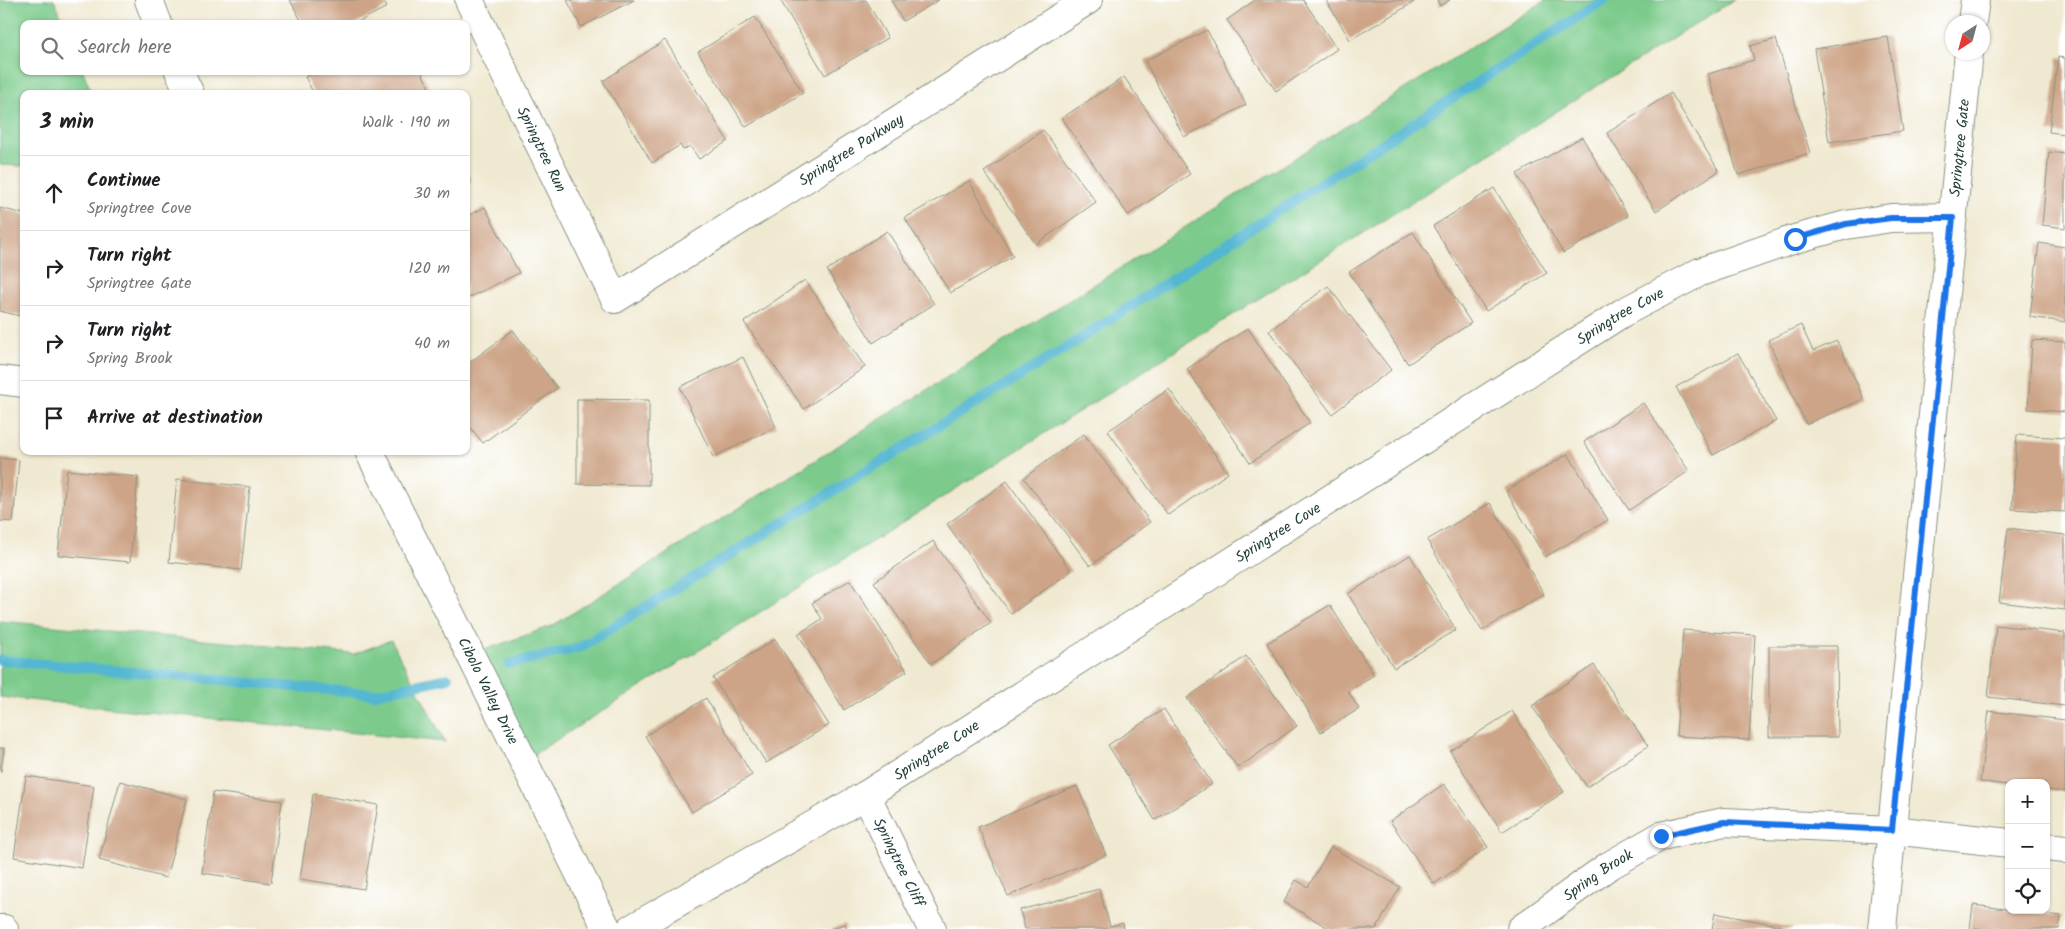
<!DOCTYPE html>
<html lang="en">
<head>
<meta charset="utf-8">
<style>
  :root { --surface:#fff; --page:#f6f6f6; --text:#202124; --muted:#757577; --line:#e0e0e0 }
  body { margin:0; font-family:Kalam,sans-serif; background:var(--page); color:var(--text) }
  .controls { position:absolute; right:15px; bottom:15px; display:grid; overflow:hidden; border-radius:10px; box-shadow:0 1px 4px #0004 }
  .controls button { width:45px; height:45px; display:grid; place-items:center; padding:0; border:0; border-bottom:1px solid var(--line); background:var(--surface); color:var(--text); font:25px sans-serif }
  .compass { position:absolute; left:1945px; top:15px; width:45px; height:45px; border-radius:50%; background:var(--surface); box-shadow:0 1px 4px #0004; rotate:216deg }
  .stop { position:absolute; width:15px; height:15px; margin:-11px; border:4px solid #1a73e8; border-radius:50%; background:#fff }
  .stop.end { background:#1a73e8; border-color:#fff; box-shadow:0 1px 5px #0008 }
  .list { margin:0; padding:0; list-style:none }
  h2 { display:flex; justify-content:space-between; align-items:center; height:65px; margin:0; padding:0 20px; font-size:21px }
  h2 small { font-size:16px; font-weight:400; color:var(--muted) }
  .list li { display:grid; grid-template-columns:32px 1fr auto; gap:15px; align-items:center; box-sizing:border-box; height:75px; padding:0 20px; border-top:1px solid var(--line) }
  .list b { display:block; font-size:19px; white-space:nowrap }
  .list p { margin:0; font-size:16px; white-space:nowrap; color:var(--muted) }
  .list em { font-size:16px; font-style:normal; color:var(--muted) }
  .icon { flex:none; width:28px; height:28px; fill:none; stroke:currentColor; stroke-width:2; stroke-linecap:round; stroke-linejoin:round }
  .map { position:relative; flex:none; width:2065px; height:929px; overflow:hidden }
  .search { position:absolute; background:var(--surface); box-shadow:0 1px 4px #0004; left:20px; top:20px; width:450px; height:55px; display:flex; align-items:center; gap:12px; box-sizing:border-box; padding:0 18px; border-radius:10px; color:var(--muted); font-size:19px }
  .panel { position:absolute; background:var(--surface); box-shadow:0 1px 4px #0004; left:20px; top:90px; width:450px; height:365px; border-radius:10px }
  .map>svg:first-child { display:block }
</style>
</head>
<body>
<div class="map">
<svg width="2065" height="929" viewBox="0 0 2065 929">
  <rect width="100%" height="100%" fill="#fff"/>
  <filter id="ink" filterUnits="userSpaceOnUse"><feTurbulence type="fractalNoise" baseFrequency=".02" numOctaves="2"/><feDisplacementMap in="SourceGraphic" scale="10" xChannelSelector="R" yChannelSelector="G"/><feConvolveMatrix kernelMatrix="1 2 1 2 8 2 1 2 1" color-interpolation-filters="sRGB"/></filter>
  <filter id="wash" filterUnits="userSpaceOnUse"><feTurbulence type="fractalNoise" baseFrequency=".0096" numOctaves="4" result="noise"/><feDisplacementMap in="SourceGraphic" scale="20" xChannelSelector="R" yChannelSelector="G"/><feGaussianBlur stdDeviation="1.12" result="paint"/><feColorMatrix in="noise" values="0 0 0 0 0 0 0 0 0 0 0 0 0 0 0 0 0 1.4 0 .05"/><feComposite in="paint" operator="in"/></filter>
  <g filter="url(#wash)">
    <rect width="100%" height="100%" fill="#f0e9d1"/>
    <g fill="#7ccb8c" stroke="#4e8460">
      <polygon points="0,0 54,0 64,24 24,24 24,71 83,71 92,94 24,94 24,166 0,165"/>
      <polygon points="1546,0 1734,0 523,761 470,655 552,626"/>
      <polygon points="0,621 354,654 391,640 445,742 0,697"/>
    </g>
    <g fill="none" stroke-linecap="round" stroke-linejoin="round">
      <g stroke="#53b6d2" stroke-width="10">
        <polyline points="0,660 374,694 448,678"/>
        <polyline points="509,664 579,648 1080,339 1604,0"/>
      </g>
    </g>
    <g id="blocks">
      <g fill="#cda487">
        <polygon points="290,0 383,0 387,7 354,24 303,24"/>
        <polygon points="567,0 634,0 581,27"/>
        <polygon points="780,0 866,0 888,38 825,75"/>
        <polygon points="891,0 939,0 903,21"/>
        <polygon points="1255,0 1303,0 1337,49 1276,91 1227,20"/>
        <polygon points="1326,0 1413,0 1414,2 1350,40"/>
        <polygon points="1437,0 1450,0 1440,6"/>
        <polygon points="755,17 803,93 746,127 698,52"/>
        <polygon points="1207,30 1246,105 1184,137 1145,61"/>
        <polygon points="1888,37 1903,131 1829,142 1814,49"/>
        <polygon points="1776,39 1810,153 1738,175 1708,74 1754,60 1750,46"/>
        <polygon points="665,40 728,141 699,159 690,146 683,150 680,145 652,163 603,81"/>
        <polygon points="2058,57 2065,58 2065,134 2049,132"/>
        <polygon points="316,71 421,71 432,94 314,94 305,77"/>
        <polygon points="1124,77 1190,174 1128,215 1062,118"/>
        <polygon points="1671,93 1719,171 1656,211 1607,133"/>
        <polygon points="1043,130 1096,202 1036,244 984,172"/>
        <polygon points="1582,137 1628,216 1563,253 1517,174"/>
        <polygon points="2049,152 2065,154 2065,228 2042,225"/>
        <polygon points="466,170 471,182 466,184"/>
        <polygon points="969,181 1013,256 950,293 905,218"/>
        <polygon points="1494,188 1547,273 1486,311 1433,226"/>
        <polygon points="485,207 519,273 466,299 466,217"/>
        <polygon points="0,208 24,214 24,317 0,311"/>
        <polygon points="887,231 934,304 873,343 827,270"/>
        <polygon points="1413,232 1471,323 1408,364 1349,272"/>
        <polygon points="2039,243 2065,247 2065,322 2030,317"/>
        <polygon points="805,280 865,367 804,409 744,322"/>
        <polygon points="1328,286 1391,370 1332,414 1269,331"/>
        <polygon points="1801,325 1813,351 1837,341 1864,399 1806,424 1768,340"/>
        <polygon points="1248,328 1310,423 1250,463 1187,369"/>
        <polygon points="513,330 557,388 483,443 466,422 466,365"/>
        <polygon points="2032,340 2065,342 2065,412 2028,409"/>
        <polygon points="1738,353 1776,421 1713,455 1676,387"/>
        <polygon points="743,357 776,427 713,457 680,387"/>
        <polygon points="1169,389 1228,473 1168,515 1108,431"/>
        <polygon points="577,399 649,400 649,485 577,484"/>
        <polygon points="1643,403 1689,471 1629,510 1584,442"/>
        <polygon points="1084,434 1150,522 1090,566 1024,478"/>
        <polygon points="2017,435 2065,438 2065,512 2012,509"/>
        <polygon points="1568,454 1608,520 1545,557 1506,491"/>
        <polygon points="0,458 19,460 13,522 0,521"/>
        <polygon points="67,470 138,477 130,562 58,555"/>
        <polygon points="177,479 250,487 241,570 169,562"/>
        <polygon points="1007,481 1071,571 1011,614 947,524"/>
        <polygon points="1490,503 1544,594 1482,631 1427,540"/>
        <polygon points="2008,528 2065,535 2065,610 1999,602"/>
        <polygon points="933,541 991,623 931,664 874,582"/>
        <polygon points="1410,555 1456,630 1394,668 1348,594"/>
        <polygon points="850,580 907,671 844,710 798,634 822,619 812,603"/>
        <polygon points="1330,605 1374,675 1348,691 1359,709 1321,732 1267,643"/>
        <polygon points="1996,625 2065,633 2065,706 1988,697"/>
        <polygon points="1683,630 1755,635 1749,740 1676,736"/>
        <polygon points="775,639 829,725 766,763 713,678"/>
        <polygon points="1769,646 1837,646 1838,737 1769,737"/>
        <polygon points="1246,656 1297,726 1238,768 1187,698"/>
        <polygon points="1594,665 1648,746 1587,787 1532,706"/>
        <polygon points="706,698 752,775 692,812 645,736"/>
        <polygon points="1164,709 1212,784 1155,820 1108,745"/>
        <polygon points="1512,711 1564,792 1502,832 1450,751"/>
        <polygon points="1989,711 2065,720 2065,792 2046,790 2046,783 2009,783 2009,785 1980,782"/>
        <polygon points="0,748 4,748 1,772 0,772"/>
        <polygon points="26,776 94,786 82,868 14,857"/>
        <polygon points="120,781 187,799 166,878 99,860"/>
        <polygon points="1444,784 1488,847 1434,884 1390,821"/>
        <polygon points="1077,786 1106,855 1008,896 978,827"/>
        <polygon points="213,792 282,801 271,883 202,873"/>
        <polygon points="313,794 378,805 364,889 300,879"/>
        <polygon points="1331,847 1400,887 1376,929 1330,929 1284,902 1296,880 1308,887"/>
        <polygon points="1099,889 1110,926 1123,923 1124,929 1025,929 1020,910"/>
        <polygon points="1973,905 2061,916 2059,929 1970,929"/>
        <polygon points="1715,913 1792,928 1792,929 1712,929"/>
        <polygon points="845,924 847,929 830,929"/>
      </g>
    </g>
  </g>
  <g filter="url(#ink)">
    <use href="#blocks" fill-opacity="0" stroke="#889382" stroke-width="1"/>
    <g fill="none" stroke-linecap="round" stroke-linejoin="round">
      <defs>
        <g id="street">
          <path id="s1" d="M469,0L615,299L1088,0"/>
          <polyline points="1972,22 1975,0"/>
          <polyline points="0,380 24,383"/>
          <path id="s2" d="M866,795L932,929"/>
          <polyline points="2046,847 2065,849"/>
          <polyline points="0,929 4,929"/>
          <path id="s3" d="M631,929L866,795L1622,313L1700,272L1795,239L1846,225L1891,218L1953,217"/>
          <path id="s4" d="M1521,929L1607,867L1661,836L1724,822L1892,830L2009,843"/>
          <path id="s5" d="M1882,929L1969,52"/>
        </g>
        <g id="secondary">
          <polyline points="149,0 158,24"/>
          <polyline points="179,71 190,94"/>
          <path id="s6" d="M369,451L607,929"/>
        </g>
      </defs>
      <use href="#street" stroke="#889382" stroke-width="30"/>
      <use href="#secondary" stroke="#889382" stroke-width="30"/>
      <use href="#street" stroke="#fff" stroke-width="28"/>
      <use href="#secondary" stroke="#fff" stroke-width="28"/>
    </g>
  </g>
  <g fill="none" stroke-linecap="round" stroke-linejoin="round" filter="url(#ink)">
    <polyline stroke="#1a73e8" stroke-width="6" points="1661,836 1724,822 1892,830 1953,218 1891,218 1846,224 1795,239"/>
  </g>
  <g text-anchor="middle" stroke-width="4.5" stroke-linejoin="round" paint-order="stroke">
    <g font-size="15" fill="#1f3d34" stroke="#fff">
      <text dy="5" stroke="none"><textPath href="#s5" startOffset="785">Springtree Gate</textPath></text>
      <text dy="5" stroke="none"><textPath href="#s1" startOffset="612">Springtree Parkway</textPath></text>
      <text dy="5" stroke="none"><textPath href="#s1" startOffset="166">Springtree Run</textPath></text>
      <text dy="5" stroke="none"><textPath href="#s3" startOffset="1164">Springtree Cove</textPath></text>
      <text dy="5" stroke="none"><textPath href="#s3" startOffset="759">Springtree Cove</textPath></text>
      <text dy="5" stroke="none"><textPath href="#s6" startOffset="268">Cibolo Valley Drive</textPath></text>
      <text dy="5" stroke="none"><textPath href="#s3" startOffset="354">Springtree Cove</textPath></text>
      <text dy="5" stroke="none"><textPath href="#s2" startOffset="75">Springtree Cliff</textPath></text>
      <text dy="5" stroke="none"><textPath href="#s4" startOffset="94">Spring Brook</textPath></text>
    </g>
  </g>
</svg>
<div class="controls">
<button>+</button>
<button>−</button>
<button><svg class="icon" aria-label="locate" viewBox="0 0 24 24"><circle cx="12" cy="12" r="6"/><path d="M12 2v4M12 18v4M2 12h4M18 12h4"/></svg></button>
</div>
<svg class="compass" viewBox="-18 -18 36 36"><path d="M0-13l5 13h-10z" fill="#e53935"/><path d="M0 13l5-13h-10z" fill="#757577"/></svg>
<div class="stop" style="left:1795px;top:239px"></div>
<div class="stop end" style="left:1661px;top:836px"></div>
<div class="search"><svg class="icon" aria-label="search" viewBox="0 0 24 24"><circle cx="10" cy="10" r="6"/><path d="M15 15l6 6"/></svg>Search here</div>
<section class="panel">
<h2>3 min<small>Walk · 190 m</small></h2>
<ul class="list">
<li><svg class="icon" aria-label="ahead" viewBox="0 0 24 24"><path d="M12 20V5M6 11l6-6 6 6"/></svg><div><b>Continue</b><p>Springtree Cove</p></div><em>30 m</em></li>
<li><svg class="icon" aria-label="right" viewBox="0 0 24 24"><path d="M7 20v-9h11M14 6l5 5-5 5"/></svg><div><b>Turn right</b><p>Springtree Gate</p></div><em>120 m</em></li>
<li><svg class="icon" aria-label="right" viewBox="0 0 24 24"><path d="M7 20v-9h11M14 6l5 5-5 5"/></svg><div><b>Turn right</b><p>Spring Brook</p></div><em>40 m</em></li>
<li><svg class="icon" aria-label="arrive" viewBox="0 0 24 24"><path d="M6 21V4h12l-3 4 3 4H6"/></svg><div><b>Arrive at destination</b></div></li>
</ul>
</section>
</div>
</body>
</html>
